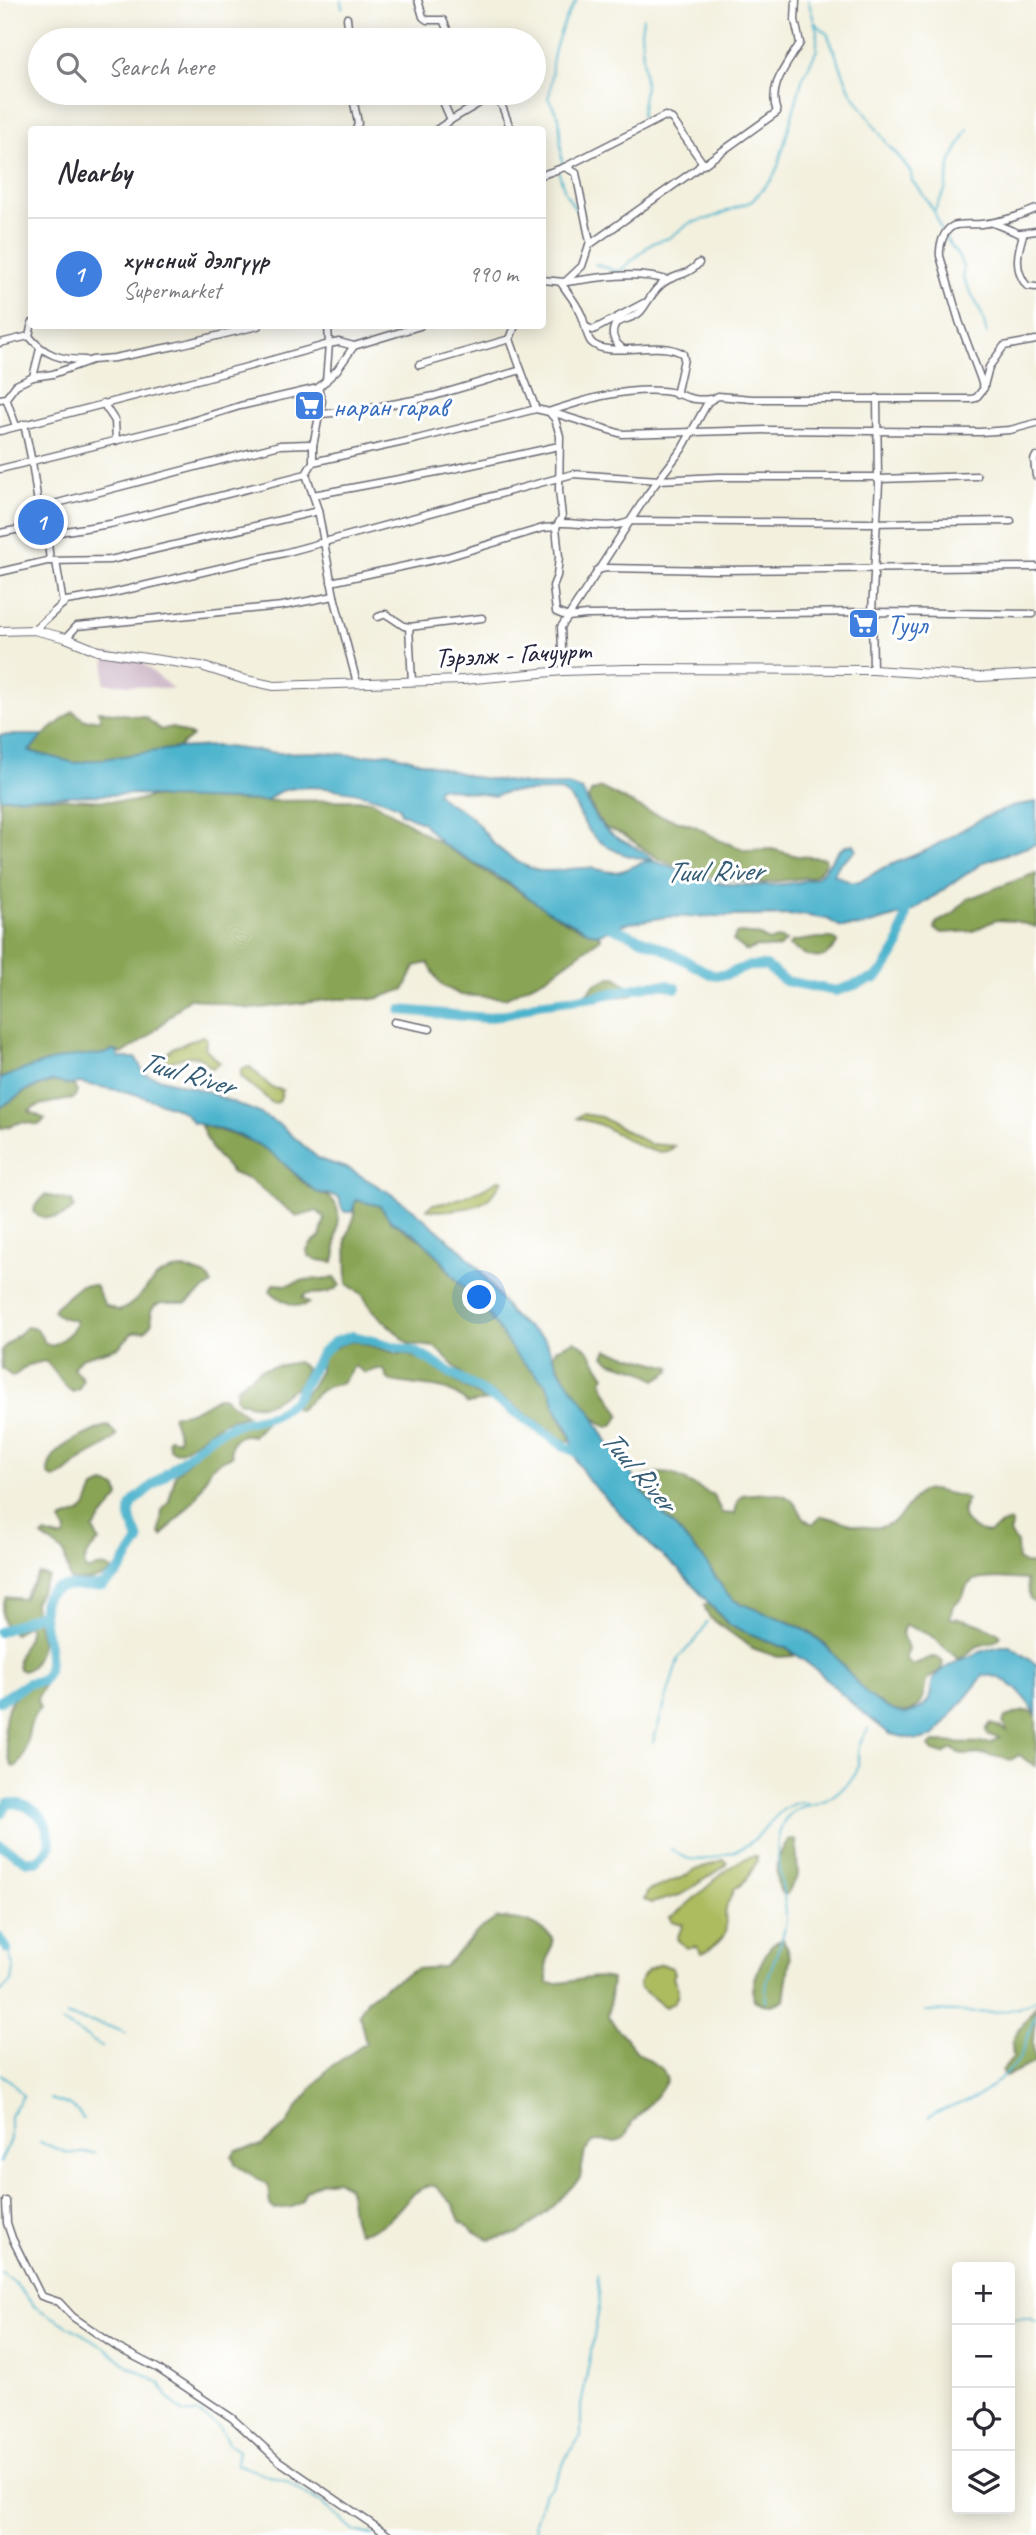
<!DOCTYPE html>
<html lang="en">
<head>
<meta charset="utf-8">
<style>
  :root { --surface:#fff; --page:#f2f2f3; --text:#2b2b33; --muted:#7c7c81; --line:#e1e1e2; --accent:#d93025 }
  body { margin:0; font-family:Caveat,sans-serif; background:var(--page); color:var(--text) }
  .controls { position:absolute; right:21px; bottom:21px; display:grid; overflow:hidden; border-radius:7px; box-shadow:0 4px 18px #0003 }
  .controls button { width:63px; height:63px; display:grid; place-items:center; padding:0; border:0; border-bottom:2px solid var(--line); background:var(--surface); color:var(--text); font:35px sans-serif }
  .you { position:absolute; left:480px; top:1298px; width:24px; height:24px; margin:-18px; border:5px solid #fff; border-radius:50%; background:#1a73e8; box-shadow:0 0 0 10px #1a73e833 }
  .badge { display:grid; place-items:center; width:46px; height:46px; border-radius:50%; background:var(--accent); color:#fff; font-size:23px; font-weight:700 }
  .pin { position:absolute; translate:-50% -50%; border:4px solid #fff; box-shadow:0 2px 7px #0006 }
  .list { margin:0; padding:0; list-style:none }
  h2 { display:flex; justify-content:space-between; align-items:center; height:91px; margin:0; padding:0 28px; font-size:30px }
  h2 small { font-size:23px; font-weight:400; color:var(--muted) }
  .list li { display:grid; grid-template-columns:46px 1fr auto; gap:21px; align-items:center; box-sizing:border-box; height:112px; padding:0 28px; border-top:2px solid var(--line) }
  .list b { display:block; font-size:26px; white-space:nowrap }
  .list p { margin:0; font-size:23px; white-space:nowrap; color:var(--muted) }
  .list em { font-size:23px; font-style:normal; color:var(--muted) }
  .icon { flex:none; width:38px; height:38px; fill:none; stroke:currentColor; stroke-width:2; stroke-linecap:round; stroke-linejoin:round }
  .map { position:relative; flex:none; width:1036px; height:2535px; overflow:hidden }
  .search { position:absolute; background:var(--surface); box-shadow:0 4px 18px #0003; left:28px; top:28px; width:518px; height:77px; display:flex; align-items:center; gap:18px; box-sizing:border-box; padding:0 24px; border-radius:38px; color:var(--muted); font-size:26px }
  .panel { position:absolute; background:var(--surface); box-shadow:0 4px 18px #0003; left:28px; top:126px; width:518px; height:203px; border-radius:7px }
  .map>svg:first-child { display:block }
</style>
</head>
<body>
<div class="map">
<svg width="1036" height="2535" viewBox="0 0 1036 2535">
  <rect width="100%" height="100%" fill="#fff"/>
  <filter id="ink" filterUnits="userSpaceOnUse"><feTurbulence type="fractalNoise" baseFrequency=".0143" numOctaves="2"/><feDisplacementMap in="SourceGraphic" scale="14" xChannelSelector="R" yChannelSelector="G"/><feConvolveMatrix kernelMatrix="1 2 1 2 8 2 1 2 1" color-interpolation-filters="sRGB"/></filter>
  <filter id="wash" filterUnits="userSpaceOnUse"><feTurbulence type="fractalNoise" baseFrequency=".00686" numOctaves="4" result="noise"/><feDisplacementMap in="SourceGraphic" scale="28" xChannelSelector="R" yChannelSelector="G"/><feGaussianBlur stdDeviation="1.57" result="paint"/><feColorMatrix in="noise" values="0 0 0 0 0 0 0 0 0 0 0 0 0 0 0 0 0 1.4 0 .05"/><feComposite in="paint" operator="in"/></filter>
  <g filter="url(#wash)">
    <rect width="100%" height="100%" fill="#f3f0de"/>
    <polygon fill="#d1bdcc" points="106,653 134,656 173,689 104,683"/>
    <g fill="#acbc5e" stroke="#676f4c" stroke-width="2">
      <path d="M203,1036L207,1039L205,1048L220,1063L212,1068C207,1065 203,1058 198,1057C184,1053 174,1064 162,1062V1058L173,1048Z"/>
      <path d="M250,1067L272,1088L283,1090L279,1102L272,1103C262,1093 251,1087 241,1076V1069Z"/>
      <path d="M582,1114L601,1117L650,1144L675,1146C657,1165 617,1131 598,1124C591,1121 584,1121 577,1118Z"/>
      <path d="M500,1179L503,1180C497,1188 492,1197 484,1202C474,1209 438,1213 427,1209C433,1201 439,1204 448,1202C467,1197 483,1189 500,1179Z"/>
      <path d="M756,1856L757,1861C751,1872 745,1884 734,1889C732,1895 729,1900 727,1905C721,1924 734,1929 715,1945C710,1949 707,1952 701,1953L697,1946L686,1948L677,1939L683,1924L671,1921L670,1917C694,1904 733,1855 756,1856Z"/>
      <polygon points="724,1860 727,1863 724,1867 680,1895 652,1903 644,1900 648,1891 683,1877 695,1870"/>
      <path d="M662,1964L672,1968L675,1973L673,1978C682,1991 679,2002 665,2007L639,1987C640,1973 649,1968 662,1964Z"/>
    </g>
    <g fill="#89a455" stroke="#566348" stroke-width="2">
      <polygon points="73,711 85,720 101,719 98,711 145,717 161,730 171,727 192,736 177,748 163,752 75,763 28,751 34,743"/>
      <polygon points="601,788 649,812 695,826 721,841 746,850 772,849 797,856 825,858 826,862 819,872 811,877 763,883 701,876 659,859 622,834 606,828 597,817 588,799 591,792"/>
      <path d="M28,797L131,802L149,797L267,801L371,800L496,878C531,894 560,927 599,934L601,938L547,977L505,998L460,995L440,984L428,963L415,966L405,989L376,999H336L252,1009L189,998L148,1037L122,1054L113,1050C97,1059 77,1056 59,1060C38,1064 19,1071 0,1079V798Z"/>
      <polygon points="1036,873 1036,927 1015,921 995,920 973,931 942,933 935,929 936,923 953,914 967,899"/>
      <polygon points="740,933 758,935 769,941 779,938 786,941 778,948 756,947 747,951 733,941 736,934"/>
      <path d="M817,938H832L838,942C823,967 808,957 789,946L791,942Z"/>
      <path d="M611,977H616L635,992L633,995C624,997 616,996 608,997C600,999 598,1002 590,1001L586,994L595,984Z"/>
      <path d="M53,1081L74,1086L77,1092L73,1099C58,1102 41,1102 29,1111L45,1119L39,1125L22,1122L0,1129V1108L28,1090Z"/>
      <path d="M200,1124C224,1133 248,1137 270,1151C285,1161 295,1177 309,1187C318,1194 331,1194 336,1205C341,1218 337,1229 336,1242C335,1250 338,1254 333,1262L317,1260L309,1256L307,1251L310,1245L320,1237L325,1218L317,1211L297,1217L250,1180L232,1173L212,1150Z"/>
      <path d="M45,1195L72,1201L74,1208C63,1219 46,1222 33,1212L35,1206Z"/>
      <polygon points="359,1199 380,1206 391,1221 427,1244 454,1277 483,1306 516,1354 546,1384 552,1395 556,1410 572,1440 565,1441 511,1403 465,1377 435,1347 409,1344 371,1309 363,1295 347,1284 346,1239 355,1215 353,1203"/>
      <path d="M186,1269L207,1276L212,1284L186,1303H160L154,1306L151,1311L152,1323L145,1331L133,1332L119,1347L81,1358L73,1368L83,1379L79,1389L73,1392C60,1385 56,1370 45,1361L28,1365L13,1377L2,1369L1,1353L3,1348L26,1327L37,1329L46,1344L52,1346C61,1340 75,1332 76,1321L61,1317L53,1311L55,1307L81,1285H95L105,1305L119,1311C150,1298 146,1268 186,1269Z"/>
      <path d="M334,1278L340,1285C332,1295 318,1293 306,1294L302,1298L309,1303C298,1311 280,1300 270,1291L273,1284L287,1285L305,1280Z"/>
      <path d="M574,1341C591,1347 595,1363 605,1376L602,1380C604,1393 615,1403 620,1415L614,1424L608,1427C585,1417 563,1377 553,1356L556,1349Z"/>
      <path d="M349,1342H357L398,1354H405L423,1360L486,1401L468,1404C461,1397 450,1390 439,1388C431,1386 391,1383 389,1380C386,1377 386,1373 384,1370L378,1369L365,1373L354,1366L341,1384C321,1385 316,1396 299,1410L296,1409L294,1406L310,1388L320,1371C319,1353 334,1347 349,1342Z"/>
      <polygon points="607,1350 671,1367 670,1371 656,1380 639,1370 611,1362 604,1356"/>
      <path d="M297,1362L306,1368L300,1383L296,1387C271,1402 267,1411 238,1401L236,1397L237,1387L261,1369Z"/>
      <path d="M218,1397H223L247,1415L223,1422L184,1449L177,1452L170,1449L168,1441L169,1438L178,1440L179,1436L172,1416L174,1414C190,1416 204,1404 218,1397Z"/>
      <path d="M264,1421L265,1423L253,1436C237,1432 228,1442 232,1456L217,1463L211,1468L195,1499L162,1536L160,1533L162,1510L169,1501L176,1473L208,1442L228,1430Z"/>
      <path d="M108,1426L117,1435C107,1449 91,1451 78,1462C69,1469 65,1475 54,1479L48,1474C48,1446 81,1438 102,1427Z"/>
      <path d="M657,1473L672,1474L713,1495L722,1513L735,1514L737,1502L742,1495C757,1494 785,1488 795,1504C801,1512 803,1520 813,1524L822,1516C845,1520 875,1537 896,1520C906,1511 912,1499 922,1491L933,1490L964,1497L967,1500C965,1505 961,1511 963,1516C965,1524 982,1535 990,1532C998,1529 1001,1522 1010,1522L1012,1527L1010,1533L1017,1543L1018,1559L1024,1563L1036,1564V1603L1030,1599L1026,1580L997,1578L973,1580L967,1586L963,1596L953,1606L950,1617L953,1619C962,1616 994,1629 1001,1636C993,1646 982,1642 973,1649C967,1653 966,1657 958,1659L930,1635L906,1625C898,1633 905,1639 908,1649L905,1658L912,1665L932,1657L940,1658L943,1663L941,1669L926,1681C921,1732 883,1711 859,1686C843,1669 832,1647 812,1634C789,1619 759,1612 733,1600L724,1590L703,1558L643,1492L639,1484L643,1478Z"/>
      <path d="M104,1484L117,1488L119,1497L93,1529L99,1541L86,1555L84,1567L88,1571C96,1566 106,1564 113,1571C102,1580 82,1583 70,1580L64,1553L42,1536L45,1534L58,1538L64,1537L66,1531L61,1522L63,1519L80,1513L86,1508L94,1488Z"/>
      <path d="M39,1574L49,1577L34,1602C34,1621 47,1636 38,1654C34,1663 34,1667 24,1671L19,1669C13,1652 31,1643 29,1627L27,1625L15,1634C0,1629 0,1610 6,1597L23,1599Z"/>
      <polygon points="706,1604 709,1604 729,1625 790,1650 794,1656 778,1657 752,1648 709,1617 704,1605"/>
      <path d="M39,1683L44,1685L37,1699L40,1709C23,1722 32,1760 14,1767L11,1765C0,1728 0,1693 39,1683Z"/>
      <polygon points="1024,1711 1032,1712 1036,1716 1036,1767 1019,1755 1011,1760 985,1754 964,1755 952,1749 943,1754 933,1751 929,1746 933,1742 991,1743 999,1738 988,1735 986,1730 991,1723 1007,1731 1003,1723 1005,1717"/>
      <path d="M790,1839L796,1840L798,1876L787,1894H782C772,1877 776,1853 790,1839Z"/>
      <path d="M497,1918C522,1919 534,1921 553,1938L546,1968L548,1983C571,1985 589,1973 612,1979L608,2017L637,2052L662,2069L667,2080L661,2090L632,2123L625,2137L616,2142L594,2141L585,2151L580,2178L552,2208L520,2233L490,2240L475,2232L460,2221L453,2204L435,2186C399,2187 403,2229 358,2232C350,2218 352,2203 348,2187L337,2180L322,2182L306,2190L301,2202L292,2207L274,2209L270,2205L268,2185L236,2165L232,2156L236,2150L261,2146L285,2126L303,2099L329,2068L366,2043L359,2014L367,2000L385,1986L416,1969L444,1967L479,1930Z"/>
      <path d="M783,1939L790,1958L784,2000C774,2007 765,2006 754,2000C750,1981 762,1959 772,1944Z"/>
      <path d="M1036,2006C1036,2025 1030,2041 1035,2060L1032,2064L1006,2076L1002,2071L1013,2058L1012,2044L1016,2034Z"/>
    </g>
    <g fill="#4eb4cd" stroke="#386b84" stroke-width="2">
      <path d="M0,735H44L29,751L75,763L177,748L217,746L278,753L319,752L362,756L389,753L474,777L533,785H568L582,790C590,808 597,825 614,836C627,844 641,848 653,860C631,859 603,849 589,831C579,818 577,797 560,791L507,792L494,796L439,787L437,792C448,807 454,803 466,813C478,821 485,835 495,845C507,856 530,872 546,871C561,871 575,867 589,868C598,868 606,873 615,872C630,872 640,858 655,862C674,866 691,876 710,881C737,887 784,887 811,879C831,874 829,847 854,844L857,850L840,863L833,874L850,882H859L883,868L927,850L983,818L1013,806L1036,802V844L984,862L911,912L863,926L841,927L827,919L802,915L666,917L624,924L599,934L591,933L546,910L512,885L442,844L422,822L401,813L399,807C374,793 287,774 267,801L164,798L139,794L0,798Z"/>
      <path d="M113,1050L117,1051L119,1058H136L144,1074L205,1091L257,1112L280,1125L319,1159L349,1169L388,1192L414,1210L463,1252L479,1269L511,1314L521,1323L544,1338L561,1373L590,1411L610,1447L623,1460L643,1492L703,1558L724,1590L733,1600C759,1612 788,1619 811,1634C845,1656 859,1704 902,1713C911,1715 925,1707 929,1699C933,1690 929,1682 937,1674C948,1663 996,1644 1010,1646L1036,1664V1714C1024,1696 1008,1675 984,1675L939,1730L933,1736L918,1740L890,1734L881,1727L857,1708L819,1672L790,1650L729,1625L677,1568L657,1552L589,1481L577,1462L569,1431L556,1410L552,1395L546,1384L515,1354L483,1306L454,1277L439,1257L416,1235L391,1221L380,1206L356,1200L352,1212H345L342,1209L339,1197L316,1192L272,1153L253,1142L236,1134L192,1122L186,1114L176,1108L132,1093L80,1083L69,1085L53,1081L27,1090L0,1108V1079C26,1068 59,1056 86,1055C100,1054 99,1057 113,1050Z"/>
    </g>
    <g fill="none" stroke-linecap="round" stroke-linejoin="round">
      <g stroke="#4eb4cd" stroke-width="2">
        <polyline points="341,0 342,8"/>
        <polyline points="814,22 827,33 851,92 888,145 902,160 911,173 912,181 920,190 934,211 942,232"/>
        <polyline points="641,116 645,85 641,31 643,18"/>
        <path d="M562,164L559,117L548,98C553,87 551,76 552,64C555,43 565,17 577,0"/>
        <polyline points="559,173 565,192 577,212"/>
        <polyline points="934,211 945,191 951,161 968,129"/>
        <polyline points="945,237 959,257 963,267 963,278 981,312 987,334"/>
        <polyline points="595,264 616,271 621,270 652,243 669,238 690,223 711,218 752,201 772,179 778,166 803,77 817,50 817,31 808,0"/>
        <polyline points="653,1742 679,1657 697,1639 707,1622"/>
        <path d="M671,1849C686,1861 697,1862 716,1857C729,1854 741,1850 751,1842C769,1828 782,1799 807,1803"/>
        <polyline points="0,1992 12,1982 14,1968 7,1949"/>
        <path d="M766,2001C763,1972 784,1948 786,1919C787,1888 766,1846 786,1819C798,1803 809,1807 823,1801C831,1799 839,1791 845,1786C866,1767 854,1762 860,1743C862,1738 866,1733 868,1729"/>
        <path d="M925,2011C961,2011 1005,2019 1036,2000"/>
        <path d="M66,2015C86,2023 106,2022 125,2033"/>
        <polyline points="62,2022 103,2047"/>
        <polyline points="0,2074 12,2082 23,2096 10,2116 10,2139 0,2163"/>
        <path d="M50,2099C64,2103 76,2106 83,2119"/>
        <path d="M929,2117C944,2108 959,2105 975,2098C983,2095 1012,2069 1017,2062C1026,2049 1028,2030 1036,2015"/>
        <polyline points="40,2142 68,2153 95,2153"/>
        <polyline points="1,2272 14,2282 35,2307 103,2346 127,2365 160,2383 169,2399 177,2407 184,2413 200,2414 218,2426 228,2443 238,2450 236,2464 287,2482 311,2498 322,2503 354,2531 373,2535"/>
        <polyline points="954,2304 957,2305"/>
        <polyline points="1010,2318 1028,2318 1036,2322"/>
        <polyline points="537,2535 535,2522 545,2492 552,2487 569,2452 581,2436 581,2406 600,2303 597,2275"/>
      </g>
      <g stroke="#4eb4cd" stroke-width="10">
        <polyline points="602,923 662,948 712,975 725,975 749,966 766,966 785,981 836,991 876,978 883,971 898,947 909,901"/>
        <polyline points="401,1010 486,1018 512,1013 537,1004 594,997 651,985 667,985 676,988"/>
        <polyline points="0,1632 42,1613"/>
        <path d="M0,1701L28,1683L42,1681C64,1655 25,1603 54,1590C69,1583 87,1588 102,1586L118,1573L139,1541C135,1523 123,1518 135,1500L211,1436L233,1425L274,1415L295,1400L321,1354L334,1342L353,1336L416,1352L506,1406L566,1447L587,1457"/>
        <path d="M0,1814L8,1803C35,1803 50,1821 50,1847L38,1861H27L0,1845"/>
        <polyline points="0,1938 7,1949"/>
      </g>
    </g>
  </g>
  <g filter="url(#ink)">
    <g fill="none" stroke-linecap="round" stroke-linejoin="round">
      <defs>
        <g id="minor">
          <polyline points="418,0 423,17 427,20 443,20 452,40"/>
          <polyline points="347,18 349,36 347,40"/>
          <polyline points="352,93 358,123 356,130"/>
          <polyline points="443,93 444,104 451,120 495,94 500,101 514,93"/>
          <polyline points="500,101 511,130"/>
          <polyline points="436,130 451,120"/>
          <path d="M703,165L777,112C767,86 787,65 800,43L795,20L796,0"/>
          <polyline points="565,167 665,116 672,119 702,162 698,168 589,245"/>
          <polyline points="542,175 565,167 576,173 590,242 582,266 565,282 542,280"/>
          <path d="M993,223L1023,235C1017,254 1014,270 1027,286L1036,287"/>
          <polyline points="1021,233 1036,231"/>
          <path d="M567,282C599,277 635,271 667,280"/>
          <path d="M561,283C568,293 577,304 582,316C585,323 586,336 591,342C607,360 661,338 683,354L684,359L676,395"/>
          <polyline points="586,327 593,330 644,303"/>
          <path d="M29,336C44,355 61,360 85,360"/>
          <polyline points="510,339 515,326"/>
          <polyline points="0,343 29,336 32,323"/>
          <path d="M622,348C613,341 610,333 616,323C624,319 635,318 641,311C649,301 654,288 666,281C678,274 689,275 699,263"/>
          <path d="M521,370L536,409L549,412L555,419L560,436L559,490L562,517L556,527L559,557L557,576L553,586L556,612L568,617L647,495L682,449L708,402L718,396L752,399H971L976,398L984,388L959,321L940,256C939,246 943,231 953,226C961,223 972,225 981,224C1000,222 1018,217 1036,209"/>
          <polyline points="33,377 40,349"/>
          <polyline points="326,381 329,344 339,342 354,346"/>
          <polyline points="984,386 989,367 1004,346 1036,340"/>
          <polyline points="6,398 16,426"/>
          <polyline points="877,398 878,479 977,476"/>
          <polyline points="0,399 6,398 16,385 33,377 53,374 92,360 114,358 175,346 258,326"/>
          <polyline points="103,403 115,421 116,441"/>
          <path d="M551,411C588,399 623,388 663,391C682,392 687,402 710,399"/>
          <polyline points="551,412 622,434 766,430 980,432 1010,430 1036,423"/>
          <polyline points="321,414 356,411 434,396 521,370 510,339 419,365"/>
          <polyline points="24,424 32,462 39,511"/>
          <polyline points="0,431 243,368 329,344 328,326"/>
          <polyline points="1036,456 1034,460 1036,476"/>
          <polyline points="313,462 417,439 536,409"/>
          <polyline points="0,469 179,425 240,406 318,388 337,370 354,346 420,326"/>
          <polyline points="313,495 453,469 559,446"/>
          <polyline points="318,510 334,596 357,683"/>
          <path d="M559,523C581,522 610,531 631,521L868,523L1011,521"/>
          <polyline points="41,525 47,534 110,524 306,474 313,462 313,446"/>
          <polyline points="0,533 41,525 39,511 46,506 280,445 309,444 313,446 322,401 318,388"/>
          <polyline points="47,534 50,561"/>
          <polyline points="56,561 63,604"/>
          <polyline points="597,570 606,568 717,570 1036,567"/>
          <polyline points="0,572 47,561 110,560 314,512 318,510 306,474"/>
          <polyline points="331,582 447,557 543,528 556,527"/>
          <polyline points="378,617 386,614 404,626 409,627"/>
          <polyline points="34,630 66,601 104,595 284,553 573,474 659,480 718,477 874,477 878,479 879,483 872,612 873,670"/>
          <polyline points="66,638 77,626 282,606 334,596"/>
          <polyline points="563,671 561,627 568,617 586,615 872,612 1033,614"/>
          <polyline points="412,682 409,627 482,618"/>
          <polyline points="394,1022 430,1029"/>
          <polyline points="6,2201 7,2223 12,2238 41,2296 59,2302 73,2317 118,2348 157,2368 232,2418 279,2461 388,2535"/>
        </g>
        <polyline id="major" points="0,631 34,630 66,638 98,651 201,666 242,679 274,686 463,680 563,671 625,669 873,670 980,677 1036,674"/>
      </defs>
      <use href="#minor" stroke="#6b6a74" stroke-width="9"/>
      <use href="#major" stroke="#6b6a74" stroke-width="10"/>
      <use href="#minor" stroke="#fff" stroke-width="6"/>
      <use href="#major" stroke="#fff" stroke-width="8"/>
    </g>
  </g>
  <defs>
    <symbol id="supermarket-square" viewBox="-11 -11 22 22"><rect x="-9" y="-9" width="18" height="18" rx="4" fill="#3f7fe0" stroke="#fff"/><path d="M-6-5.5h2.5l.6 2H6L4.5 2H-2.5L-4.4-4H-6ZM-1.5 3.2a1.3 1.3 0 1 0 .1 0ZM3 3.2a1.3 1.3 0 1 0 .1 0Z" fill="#fff"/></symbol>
  </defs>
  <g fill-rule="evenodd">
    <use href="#supermarket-square" x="292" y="388" width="35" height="35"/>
    <use href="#supermarket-square" x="846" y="606" width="35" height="35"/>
  </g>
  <g text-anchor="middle" stroke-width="6" stroke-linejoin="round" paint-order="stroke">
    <g font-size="28" fill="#366cbe" stroke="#fff" text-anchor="start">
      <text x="333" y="416">наран гарав</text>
      <text x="887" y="634">Туул</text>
    </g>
    <g font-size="28" fill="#22223b" stroke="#fff">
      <text transform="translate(513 653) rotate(-3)" y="10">Тэрэлж - Гачуурт</text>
    </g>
    <g font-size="30" font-style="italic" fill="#345c75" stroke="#fff">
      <text transform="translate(714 871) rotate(-1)" y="10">Tuul River</text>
      <text transform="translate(187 1073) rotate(16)" y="10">Tuul River</text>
      <text transform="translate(639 1470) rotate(49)" y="10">Tuul River</text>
    </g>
  </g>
</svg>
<div class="controls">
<button>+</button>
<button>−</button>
<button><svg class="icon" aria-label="locate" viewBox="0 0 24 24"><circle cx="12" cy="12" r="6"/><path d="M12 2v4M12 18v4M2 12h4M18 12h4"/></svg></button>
<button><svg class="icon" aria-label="layers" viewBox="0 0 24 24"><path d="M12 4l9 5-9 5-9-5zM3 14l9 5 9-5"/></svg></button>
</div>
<div class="you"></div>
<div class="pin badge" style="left:41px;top:522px;background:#3f7fe0">1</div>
<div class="search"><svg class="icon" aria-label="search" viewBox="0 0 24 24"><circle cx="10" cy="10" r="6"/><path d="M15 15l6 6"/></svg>Search here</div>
<section class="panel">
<h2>Nearby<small></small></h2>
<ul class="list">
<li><span class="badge" style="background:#3f7fe0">1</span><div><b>хүнсний дэлгүүр</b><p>Supermarket</p></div><em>990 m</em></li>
</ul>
</section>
</div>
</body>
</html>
